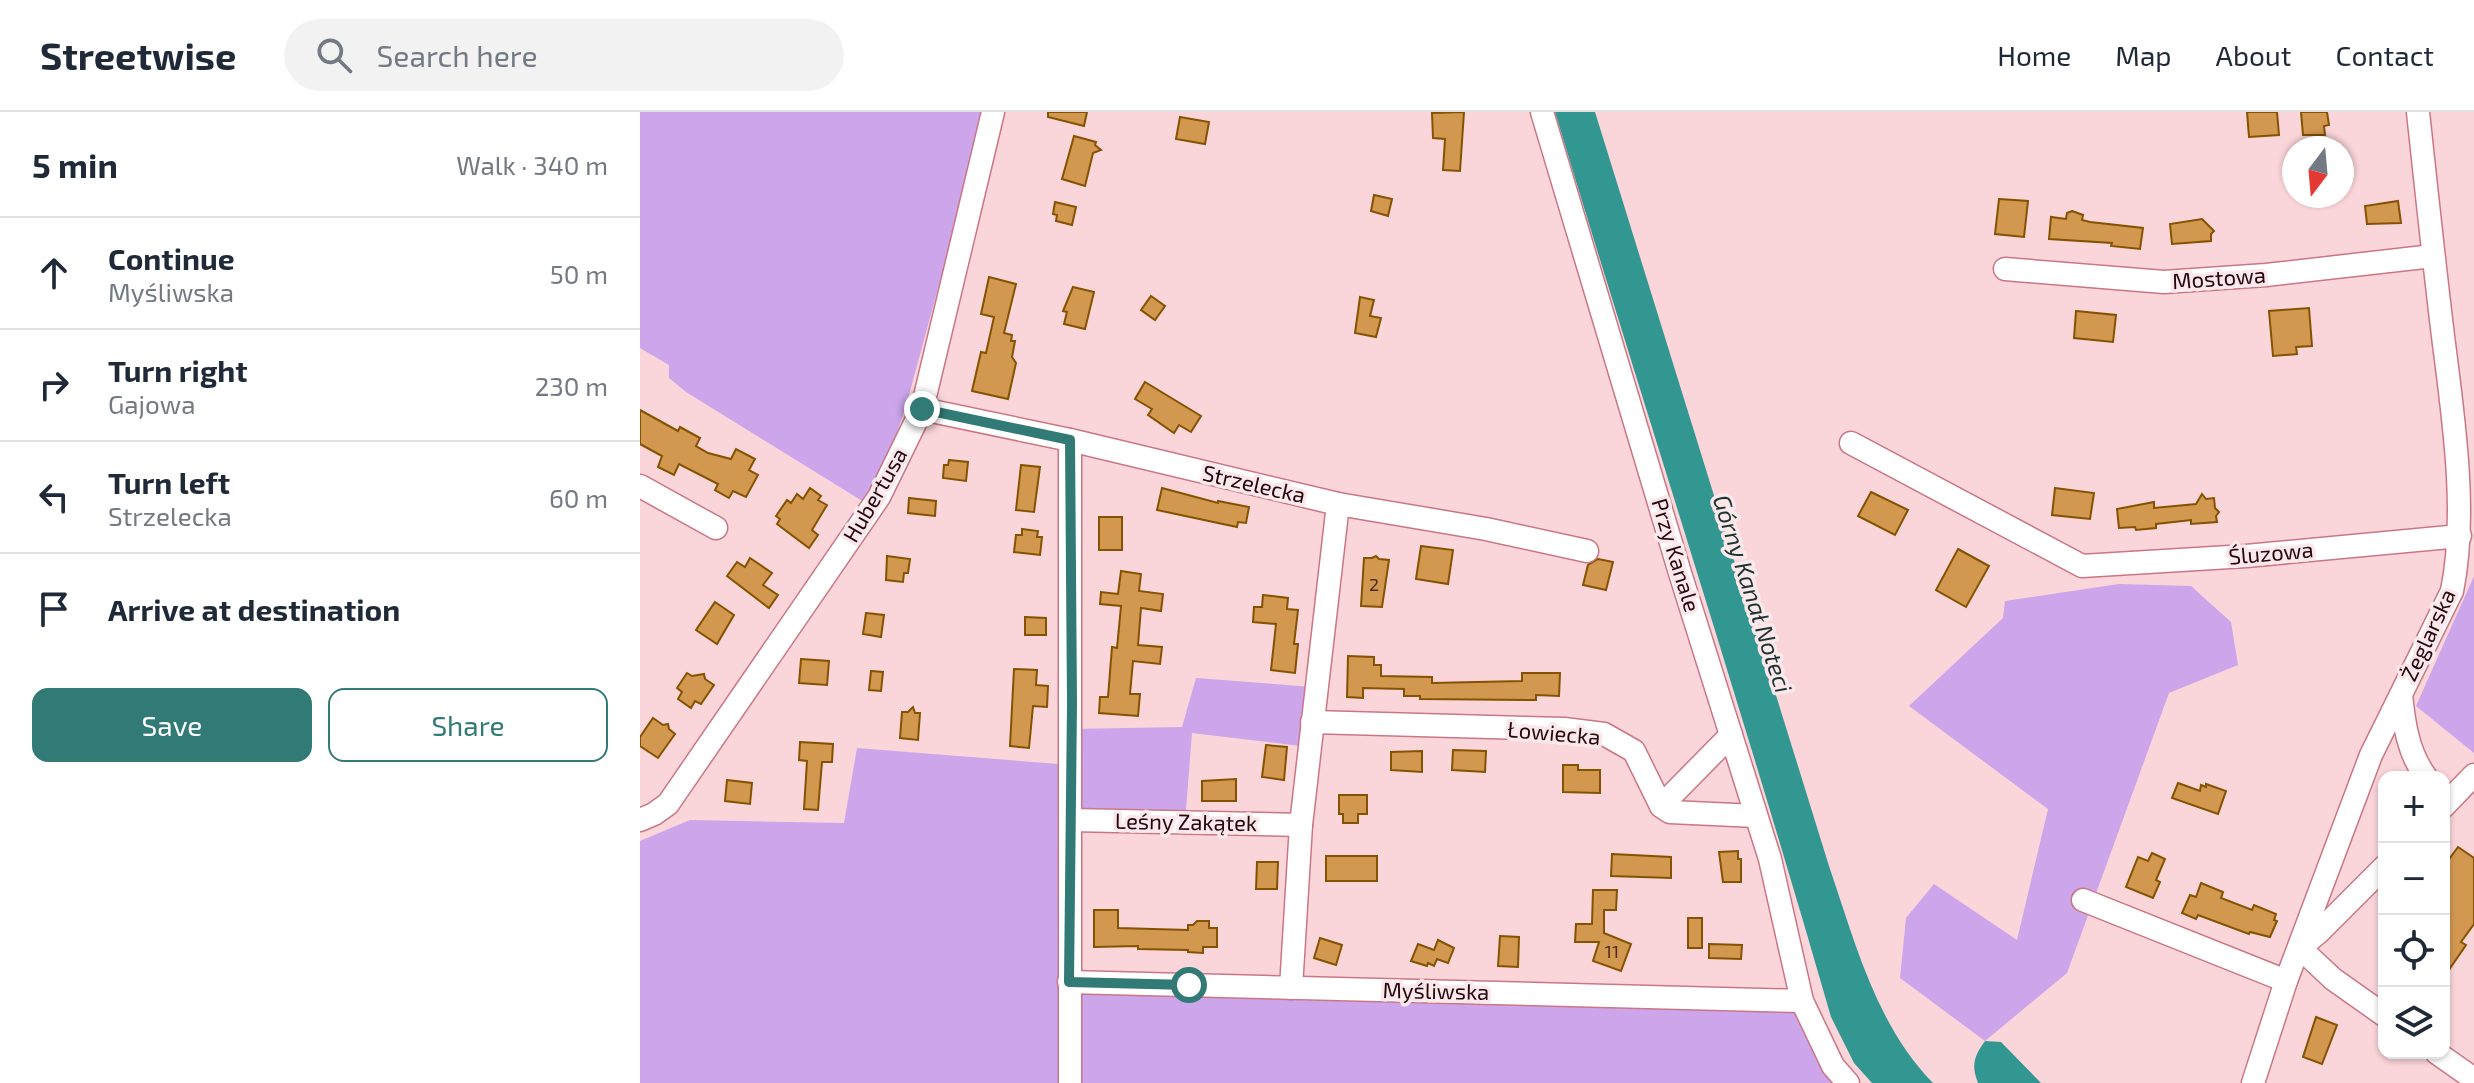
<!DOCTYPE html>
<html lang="en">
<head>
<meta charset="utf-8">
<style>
  :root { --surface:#fff; --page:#f2f2f3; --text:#1f2937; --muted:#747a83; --line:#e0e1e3; --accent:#317a75 }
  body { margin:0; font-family:"Exo 2",sans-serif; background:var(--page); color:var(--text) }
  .controls { position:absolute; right:24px; bottom:24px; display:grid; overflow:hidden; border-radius:16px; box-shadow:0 2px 6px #0004 }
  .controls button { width:72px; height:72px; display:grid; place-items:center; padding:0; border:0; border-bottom:2px solid var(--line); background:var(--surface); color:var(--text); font:40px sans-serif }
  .compass { position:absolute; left:1642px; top:24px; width:72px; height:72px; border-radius:50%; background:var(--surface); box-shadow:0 2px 6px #0004; rotate:196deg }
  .stop { position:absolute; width:24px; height:24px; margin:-18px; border:6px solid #317a75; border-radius:50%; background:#fff }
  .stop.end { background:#317a75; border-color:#fff; box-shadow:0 2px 8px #0008 }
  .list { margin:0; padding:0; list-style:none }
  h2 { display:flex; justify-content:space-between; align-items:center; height:104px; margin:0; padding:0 32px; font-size:34px }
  h2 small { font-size:26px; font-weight:400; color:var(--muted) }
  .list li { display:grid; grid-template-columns:52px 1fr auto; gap:24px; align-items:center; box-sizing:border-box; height:112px; padding:0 32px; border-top:2px solid var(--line) }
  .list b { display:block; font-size:30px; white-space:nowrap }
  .list p { margin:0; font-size:26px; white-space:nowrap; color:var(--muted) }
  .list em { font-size:26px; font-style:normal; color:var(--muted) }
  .actions { display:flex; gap:16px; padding:24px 32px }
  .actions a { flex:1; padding:18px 0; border:2px solid var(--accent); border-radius:16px; text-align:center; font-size:28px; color:var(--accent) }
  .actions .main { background:var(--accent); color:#fff }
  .icon { flex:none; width:44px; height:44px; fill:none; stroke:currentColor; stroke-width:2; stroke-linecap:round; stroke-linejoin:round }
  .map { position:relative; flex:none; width:1834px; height:971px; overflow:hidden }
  header { display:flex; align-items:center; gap:48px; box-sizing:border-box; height:112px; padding:0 40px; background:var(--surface); border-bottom:2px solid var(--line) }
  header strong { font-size:38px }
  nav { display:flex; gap:44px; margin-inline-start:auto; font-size:28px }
  .search { width:560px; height:72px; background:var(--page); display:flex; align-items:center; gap:20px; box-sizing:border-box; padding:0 28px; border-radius:44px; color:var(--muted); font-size:30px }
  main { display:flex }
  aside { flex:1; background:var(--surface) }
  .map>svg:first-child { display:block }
</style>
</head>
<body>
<header>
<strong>Streetwise</strong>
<div class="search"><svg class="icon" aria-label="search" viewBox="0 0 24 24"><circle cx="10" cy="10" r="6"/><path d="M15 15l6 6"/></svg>Search here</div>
<nav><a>Home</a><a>Map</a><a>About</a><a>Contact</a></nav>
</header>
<main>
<aside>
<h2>5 min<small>Walk · 340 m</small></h2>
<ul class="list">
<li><svg class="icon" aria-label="ahead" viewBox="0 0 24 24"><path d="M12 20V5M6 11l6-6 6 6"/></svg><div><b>Continue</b><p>Myśliwska</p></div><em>50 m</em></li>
<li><svg class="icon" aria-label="right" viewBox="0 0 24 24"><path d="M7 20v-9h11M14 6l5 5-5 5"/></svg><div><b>Turn right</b><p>Gajowa</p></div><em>230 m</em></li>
<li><svg class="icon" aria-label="left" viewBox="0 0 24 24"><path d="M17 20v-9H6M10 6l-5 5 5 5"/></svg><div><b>Turn left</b><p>Strzelecka</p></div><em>60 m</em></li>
<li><svg class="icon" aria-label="arrive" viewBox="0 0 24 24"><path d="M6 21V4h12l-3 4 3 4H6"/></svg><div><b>Arrive at destination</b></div></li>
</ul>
<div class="actions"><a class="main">Save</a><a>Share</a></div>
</aside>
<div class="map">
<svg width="1834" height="971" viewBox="0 0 1834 971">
  <rect width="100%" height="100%" fill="#fad5da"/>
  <g fill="#cca5ea">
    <polygon points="0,0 346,0 266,294 232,395 46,280 29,266 29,253 0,236"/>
    <polygon points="1834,464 1834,641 1776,594"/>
    <polygon points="1479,472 1551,474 1591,510 1598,553 1529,581 1427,861 1345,929 1260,866 1266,806 1294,772 1377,828 1408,697 1269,594 1363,506 1365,489"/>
    <polygon points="556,566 673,575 669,635 552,621 545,710 431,709 424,874 549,873 652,888 1157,900 1199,971 0,971 0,729 50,708 204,711 217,636 431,653 432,617 542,615"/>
  </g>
  <g fill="#339791">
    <path d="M915,0H955L1189,754C1215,830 1236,913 1293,971H1232L1214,951L1191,905C1104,602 1006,302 915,0Z"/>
    <path d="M1345,929L1361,930L1401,971H1338C1331,953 1334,944 1345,929Z"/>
  </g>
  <g fill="#d39850" stroke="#845201" stroke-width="2">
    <polygon points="408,0 447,0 444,14 408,5"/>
    <polygon points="824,0 820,59 803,58 805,27 793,26 792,1"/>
    <polygon points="1607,0 1637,0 1639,23 1609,25"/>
    <polygon points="1661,0 1687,0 1689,13 1684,14 1685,23 1663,23"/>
    <polygon points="540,5 569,10 565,32 536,27"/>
    <polygon points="434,24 456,30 455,33 461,38 453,41 445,74 422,67"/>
    <polygon points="734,83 752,87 748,104 731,99"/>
    <polygon points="1359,87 1388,89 1384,125 1355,122"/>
    <polygon points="1758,89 1761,111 1727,112 1725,94"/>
    <polygon points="415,90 436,95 432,113 416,109 417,103 413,102"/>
    <polygon points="1432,99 1443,103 1442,108 1450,110 1503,116 1500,137 1471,134 1472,131 1409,127 1411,105 1426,107 1427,101"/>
    <polygon points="1562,107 1574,119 1571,122 1571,129 1532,132 1530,112"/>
    <polygon points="349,165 376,172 364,221 372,223 371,229 375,229 372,245 376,251 368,287 332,279 341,240 346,241 354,205 341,202"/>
    <polygon points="433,175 454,180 445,217 424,212 427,200 423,199"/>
    <polygon points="511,184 525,194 515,208 501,198"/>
    <polygon points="720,185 734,188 730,204 741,206 736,225 715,221"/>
    <polygon points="1669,196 1672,234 1656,235 1657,242 1633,244 1629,199"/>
    <polygon points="1436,199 1476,203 1473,230 1434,226"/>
    <polygon points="505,270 561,304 551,320 539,313 534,321 508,303 512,297 495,287"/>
    <polygon points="0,298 38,319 40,315 60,326 56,334 68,341 91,347 96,337 115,347 109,358 118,363 106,385 93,379 89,386 75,378 78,372 39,352 34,363 18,355 22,344 0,332"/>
    <polygon points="309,348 328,350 326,369 303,366 304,353 308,353"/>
    <polygon points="381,353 400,355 394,400 376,398"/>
    <polygon points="170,376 181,384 178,388 187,393 172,418 178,423 169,436 137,412 140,407 136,404 147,388 151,391 157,382 163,387"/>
    <polygon points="522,376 578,391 578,389 609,395 606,411 598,410 597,415 517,398"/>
    <polygon points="1415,376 1454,381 1450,407 1412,403"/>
    <polygon points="1231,380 1268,398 1255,423 1218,404"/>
    <polygon points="1562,382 1566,387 1574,386 1575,396 1579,400 1576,404 1577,410 1551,412 1551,408 1516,412 1516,416 1496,418 1495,415 1479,416 1477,397 1514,390 1514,396 1556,392"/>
    <polygon points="269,386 296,389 295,404 268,401"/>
    <rect x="459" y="405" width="23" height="33"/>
    <polygon points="382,417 398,419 397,425 402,425 400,443 374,440 376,423 382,423"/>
    <polygon points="781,434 813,438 808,472 776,467"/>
    <polygon points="1318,437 1349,454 1326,495 1296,478"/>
    <polygon points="247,444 270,447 268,461 264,461 263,470 246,468"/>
    <polygon points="736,444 739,447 749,448 742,495 721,494 724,446 732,446"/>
    <polygon points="110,446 132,461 123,473 138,483 129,496 87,464 97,450 105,455"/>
    <polygon points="958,447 973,450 966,478 943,473 948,453"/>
    <polygon points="481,459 501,462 499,479 523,482 521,499 501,496 498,533 522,535 520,552 493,549 490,582 500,582 498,604 459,601 460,585 468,585 472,535 477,536 481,494 460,492 461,480 478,482"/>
    <polygon points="623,483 648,486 647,497 658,498 654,532 658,532 655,561 631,558 636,512 613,510 614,495 622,495"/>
    <polygon points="75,490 94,503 77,532 56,518"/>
    <polygon points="226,501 244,503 241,525 223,522"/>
    <polygon points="385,505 406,506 406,523 385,523"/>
    <polygon points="708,544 734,545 734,553 741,553 741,564 792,565 792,571 882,569 882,561 920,561 919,584 896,583 896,588 780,587 780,584 764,584 764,577 723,576 723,586 707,585"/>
    <polygon points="161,547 189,549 187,573 159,571"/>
    <polygon points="374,557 397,558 396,573 408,574 407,595 393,594 389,636 370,634"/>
    <polygon points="231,559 243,560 241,579 229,578"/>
    <polygon points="47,561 52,564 64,562 65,567 74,573 61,592 55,589 51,596 38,587 42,580 37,576"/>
    <polygon points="273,595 275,601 280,601 278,628 260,626 262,600 268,600"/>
    <polygon points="13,606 23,613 28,612 29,617 35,622 18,646 0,634 0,625"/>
    <polygon points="160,630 193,632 192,650 182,650 178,698 164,697 167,649 159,648"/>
    <polygon points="626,633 647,635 644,668 622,665"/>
    <polygon points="813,638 846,639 845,660 812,658"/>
    <polygon points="782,639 782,660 751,658 751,640"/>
    <polygon points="923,653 938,653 938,658 960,658 960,681 923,680"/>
    <polygon points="596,667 596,689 562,689 562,669"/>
    <polygon points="87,668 112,671 110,692 85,689"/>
    <polygon points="1538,671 1560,679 1561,673 1566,675 1566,672 1586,679 1578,702 1532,686"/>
    <polygon points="699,683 727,683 727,702 718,702 718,711 703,711 703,702 699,702"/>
    <polygon points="1818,735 1834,746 1834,812 1821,830 1826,833 1804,865 1804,754"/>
    <polygon points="1098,739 1098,747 1101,747 1101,770 1083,770 1079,740"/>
    <polygon points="1512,741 1525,747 1516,768 1520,770 1513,786 1486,775 1498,745 1508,749"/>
    <polygon points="972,742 1031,745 1031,766 971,764"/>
    <rect x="686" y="744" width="51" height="25"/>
    <polygon points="617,750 638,750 637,777 616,777"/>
    <polygon points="1561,771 1583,780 1581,786 1612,798 1614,793 1636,802 1634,808 1637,809 1630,825 1610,820 1609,822 1558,803 1556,807 1542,801 1550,783 1556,785"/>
    <polygon points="953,778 977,778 976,798 964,798 964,821 991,832 981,859 953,849 959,830 935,830 936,812 952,812"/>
    <polygon points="454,798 478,798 478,816 548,818 548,813 553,813 557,809 569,809 569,816 577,816 577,835 563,835 563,841 548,840 548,838 498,837 498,834 454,835"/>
    <rect x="1048" y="806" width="14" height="30"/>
    <polygon points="860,824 879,825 878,855 858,854"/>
    <polygon points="680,826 702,833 696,853 674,846"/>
    <polygon points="798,828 814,836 808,851 797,847 794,854 788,851 787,854 771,849 778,832 794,838"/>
    <polygon points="1069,832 1102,833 1101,847 1069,846"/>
    <polygon points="1676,905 1697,913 1682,952 1663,945"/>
  </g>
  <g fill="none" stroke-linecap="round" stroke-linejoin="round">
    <defs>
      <g id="minor">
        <polyline points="902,0 1040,461 1130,747 1162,889 1193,954 1208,971"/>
        <polyline points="1365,157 1524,170 1626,163 1793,144"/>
        <polyline points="282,297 430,328 698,392 846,417 947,439"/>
        <polyline points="1211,331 1442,454 1606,444 1820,424"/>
        <polyline points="0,374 76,416"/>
        <path d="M1761,583C1764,612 1768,641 1786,665"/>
        <polyline points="672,610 924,617 964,622 994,639 1021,694 1030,700 1116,704"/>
        <polyline points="1021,694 1091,623"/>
        <polyline points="1804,694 1834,663"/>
        <polyline points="0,708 14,702 28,692 239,385 282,297 353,0"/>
        <polyline points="431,708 661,713"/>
        <polyline points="1443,788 1646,869"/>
        <polyline points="1661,835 1679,820 1744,755"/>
        <polyline points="1660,836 1693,867 1744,903"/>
        <polyline points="429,870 1162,889"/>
        <polyline points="651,876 661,713 698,392"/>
        <polyline points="1797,941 1834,967"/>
        <polyline points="430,971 430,328"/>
        <path d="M1613,971L1646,869L1731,643L1812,479C1828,401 1813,303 1803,224C1794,150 1786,75 1778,0"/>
      </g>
    </defs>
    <use href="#minor" stroke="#ca7785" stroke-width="25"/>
    <use href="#minor" stroke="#fff" stroke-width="22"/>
  </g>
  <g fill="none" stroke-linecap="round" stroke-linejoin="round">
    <polyline stroke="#317a75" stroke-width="10" points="282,297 430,328 432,591 429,870 549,873"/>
  </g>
  <g text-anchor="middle" stroke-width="7" stroke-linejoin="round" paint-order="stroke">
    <g font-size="18" fill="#502b1e">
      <text x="734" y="479">2</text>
      <text x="972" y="846">11</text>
    </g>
    <g font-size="22" fill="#25070e" stroke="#fbe8ea">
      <text transform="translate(1579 166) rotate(-4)" y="8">Mostowa</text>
      <text transform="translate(614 372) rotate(13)" y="8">Strzelecka</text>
      <text transform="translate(235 383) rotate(-60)" y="8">Hubertusa</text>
      <text transform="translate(1631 441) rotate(-5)" y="8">Śluzowa</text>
      <text transform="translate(1036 443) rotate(73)" y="8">Przy Kanale</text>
      <text transform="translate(1788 523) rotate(-65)" y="8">Żeglarska</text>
      <text transform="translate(914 621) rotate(5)" y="8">Łowiecka</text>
      <text transform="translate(546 710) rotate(1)" y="8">Leśny Zakątek</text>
      <text transform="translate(796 879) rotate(1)" y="8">Myśliwska</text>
    </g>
    <g font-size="24" font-style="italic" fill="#1c3331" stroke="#fbe8ea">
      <text transform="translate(1112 482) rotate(72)" y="8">Górny Kanał Noteci</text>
    </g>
  </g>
</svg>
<div class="controls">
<button>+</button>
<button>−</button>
<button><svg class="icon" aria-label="locate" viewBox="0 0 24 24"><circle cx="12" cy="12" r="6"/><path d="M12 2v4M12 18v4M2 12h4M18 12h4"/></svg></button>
<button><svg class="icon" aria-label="layers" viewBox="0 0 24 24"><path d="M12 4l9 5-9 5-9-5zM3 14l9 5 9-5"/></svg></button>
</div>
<svg class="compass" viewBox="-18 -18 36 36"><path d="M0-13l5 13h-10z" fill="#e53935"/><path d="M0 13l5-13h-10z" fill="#747a83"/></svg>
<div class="stop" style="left:549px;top:873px"></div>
<div class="stop end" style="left:282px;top:297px"></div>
</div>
</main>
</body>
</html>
